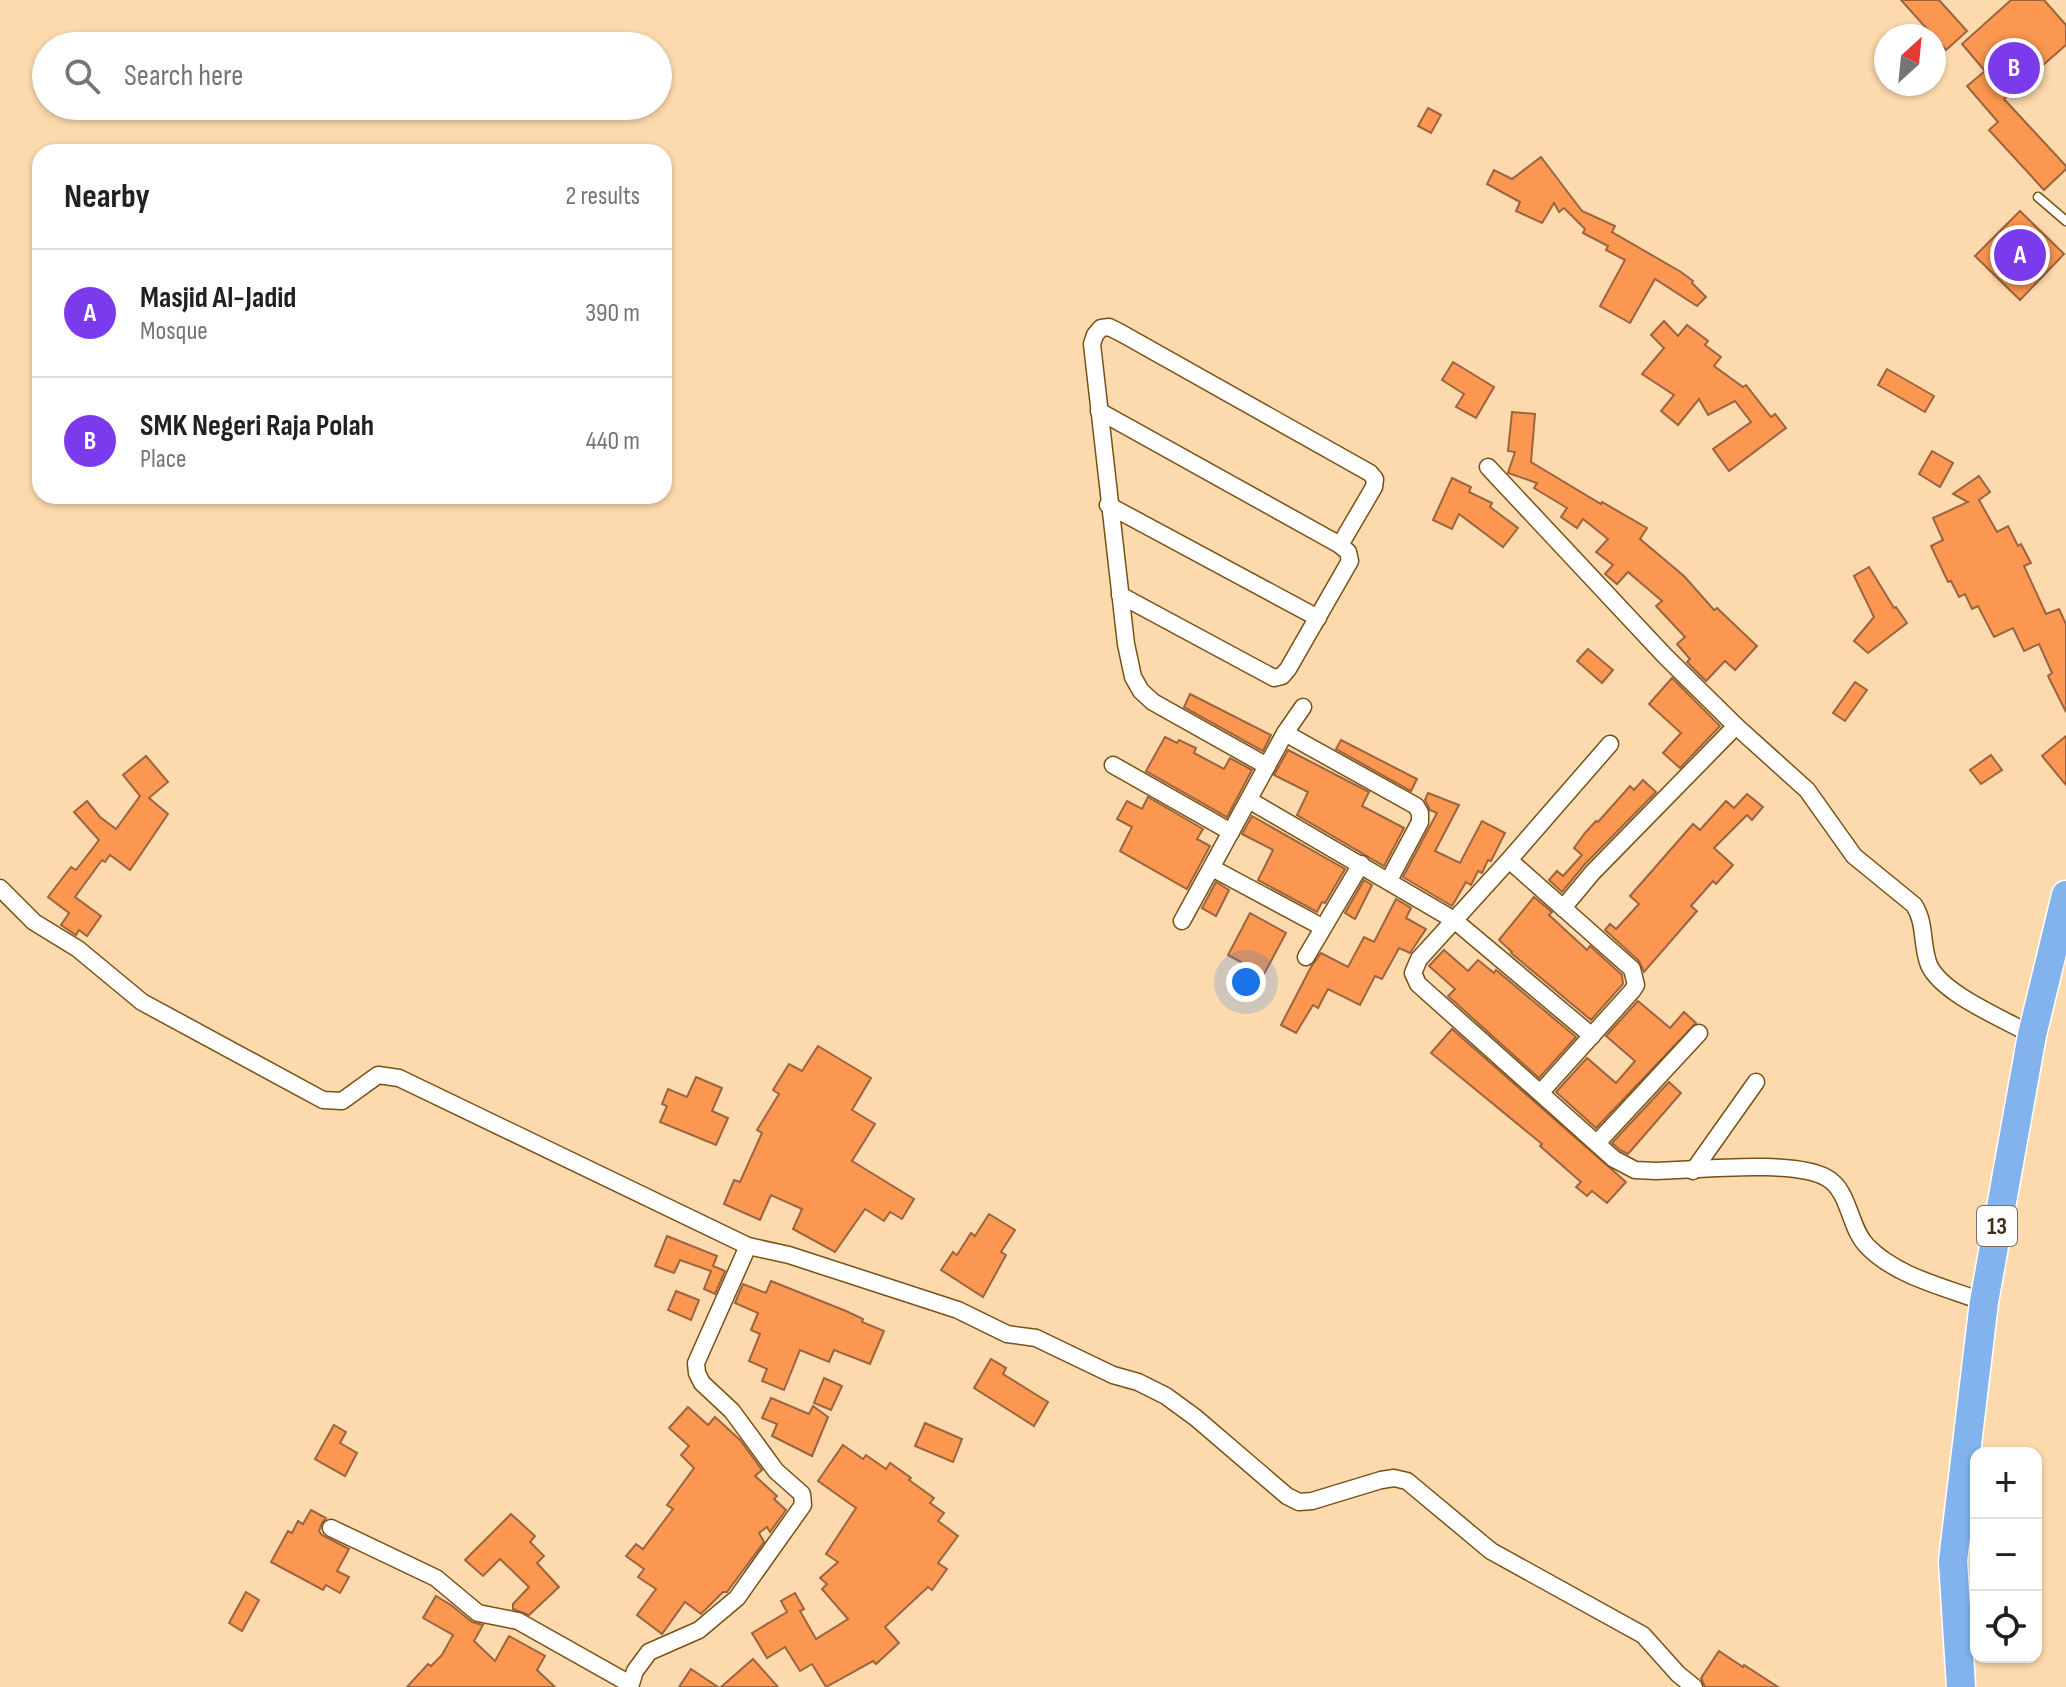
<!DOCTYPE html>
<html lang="en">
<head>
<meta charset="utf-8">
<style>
  :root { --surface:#fff; --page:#f6f6f6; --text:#202124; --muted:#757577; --line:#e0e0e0; --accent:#7c3aed }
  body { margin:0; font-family:"Sofia Sans Condensed",sans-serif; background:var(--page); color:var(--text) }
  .controls { position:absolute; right:24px; bottom:24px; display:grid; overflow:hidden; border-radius:16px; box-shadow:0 2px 6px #0004 }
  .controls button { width:72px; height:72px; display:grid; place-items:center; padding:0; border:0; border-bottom:2px solid var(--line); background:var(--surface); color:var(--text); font:40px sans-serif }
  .compass { position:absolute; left:1874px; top:24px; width:72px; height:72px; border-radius:50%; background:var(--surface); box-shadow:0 2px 6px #0004; rotate:27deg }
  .you { position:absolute; left:1246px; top:982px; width:28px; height:28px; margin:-20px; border:6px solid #fff; border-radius:50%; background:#1a73e8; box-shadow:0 0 0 12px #1a73e833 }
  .badge { display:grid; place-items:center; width:52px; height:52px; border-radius:50%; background:var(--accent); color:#fff; font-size:26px; font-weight:700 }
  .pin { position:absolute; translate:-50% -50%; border:4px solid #fff; box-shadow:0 2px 8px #0006 }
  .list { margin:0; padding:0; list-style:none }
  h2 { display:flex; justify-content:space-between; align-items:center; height:104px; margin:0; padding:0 32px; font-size:34px }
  h2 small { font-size:26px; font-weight:400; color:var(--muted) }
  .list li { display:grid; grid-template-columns:52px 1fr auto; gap:24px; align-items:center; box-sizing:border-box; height:128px; padding:0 32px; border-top:2px solid var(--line) }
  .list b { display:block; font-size:30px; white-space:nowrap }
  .list p { margin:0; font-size:26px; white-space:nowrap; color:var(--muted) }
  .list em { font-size:26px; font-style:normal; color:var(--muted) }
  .icon { flex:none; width:44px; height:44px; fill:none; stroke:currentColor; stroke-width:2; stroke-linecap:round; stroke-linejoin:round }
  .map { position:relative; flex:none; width:2066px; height:1687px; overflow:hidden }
  .search { position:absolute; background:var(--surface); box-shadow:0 2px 6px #0004; left:32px; top:32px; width:640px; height:88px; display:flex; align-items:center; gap:20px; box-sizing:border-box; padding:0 28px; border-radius:44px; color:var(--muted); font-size:30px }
  .panel { position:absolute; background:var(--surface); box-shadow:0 2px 6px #0004; left:32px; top:144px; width:640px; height:360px; border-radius:24px }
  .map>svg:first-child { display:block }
</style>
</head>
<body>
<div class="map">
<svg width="2066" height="1687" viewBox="0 0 2066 1687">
  <rect width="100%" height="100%" fill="#fddaad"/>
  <g fill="#fb9750" stroke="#9c643f" stroke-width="2">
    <polygon points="1901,0 1939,0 1967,31 1946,50"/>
    <polygon points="2011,0 2044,0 2066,25 2066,45 2004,99 2066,166 2066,169 2044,190 1989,130 1998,122 1967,86 1985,71 1962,44"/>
    <polygon points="1428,108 1441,115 1431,133 1418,126"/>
    <polygon points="1541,157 1582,211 1615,226 1612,232 1681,272 1693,281 1692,283 1706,297 1697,306 1655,279 1630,323 1600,306 1625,260 1606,250 1608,246 1583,233 1585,229 1564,208 1559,212 1554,203 1542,223 1516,211 1520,202 1487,184 1494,170 1512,179"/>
    <polygon points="2020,211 2064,254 2020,300 1975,256"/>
    <polygon points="1664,321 1678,336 1687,325 1708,341 1705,345 1721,357 1714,366 1743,387 1746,385 1771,417 1775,414 1786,428 1729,471 1713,449 1751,422 1735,401 1708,415 1699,399 1678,425 1661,411 1674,395 1642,374 1664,348 1651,335"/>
    <polygon points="1453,362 1494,387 1476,418 1456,407 1464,394 1442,380"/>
    <polygon points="1887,369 1934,396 1925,412 1878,385"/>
    <polygon points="1512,412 1535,414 1531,462 1601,504 1602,502 1647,528 1640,539 1684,576 1714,610 1717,608 1757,646 1735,670 1725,661 1706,681 1687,662 1690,659 1677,644 1685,637 1656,606 1662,601 1628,572 1617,584 1605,574 1613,565 1596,552 1608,539 1583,519 1577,528 1561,517 1567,508 1534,488 1537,483 1508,473 1515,452 1508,451"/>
    <polygon points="1932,451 1953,463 1940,487 1919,474"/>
    <polygon points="1979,476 1990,492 1979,500 1997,532 2008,526 2018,546 2021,544 2031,563 2024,566 2046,614 2059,609 2066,624 2066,712 2048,676 2052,673 2039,644 2024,651 2013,628 1994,637 1978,606 1972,609 1965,594 1959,597 1951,581 1948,582 1931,546 1943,540 1933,518 1968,502 1953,494"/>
    <polygon points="1452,478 1471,487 1469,492 1492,503 1490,507 1518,528 1503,547 1459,514 1452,529 1433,520"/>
    <polygon points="1869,567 1894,608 1896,607 1907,623 1868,653 1854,641 1874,617 1854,576"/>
    <polygon points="1588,649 1613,670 1602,683 1577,661"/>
    <polygon points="1672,678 1720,726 1680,768 1663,753 1681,733 1649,704"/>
    <polygon points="1855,682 1867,690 1845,721 1833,713"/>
    <polygon points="1190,694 1271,735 1263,751 1184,707"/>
    <polygon points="2066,736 2066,785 2042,756"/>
    <polygon points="1165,737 1177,743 1179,740 1196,748 1194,753 1224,769 1230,758 1252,770 1227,817 1146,771"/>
    <polygon points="1341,740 1417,779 1411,791 1336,749"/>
    <polygon points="1288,750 1369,792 1362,806 1404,828 1384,866 1297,815 1308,792 1274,775"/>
    <polygon points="1991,755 2002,770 1981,784 1970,770"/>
    <polygon points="146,756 168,782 149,798 168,814 130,870 110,855 105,862 102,860 75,897 101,916 87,936 79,930 76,935 61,925 69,913 48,897 71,867 76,870 99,840 74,812 87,801 100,817 116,829 140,796 123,775"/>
    <polygon points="1643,780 1656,792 1585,864 1562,892 1549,880 1557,871 1563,876 1582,855 1574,848 1585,833 1596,821 1598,822 1630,786 1634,790"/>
    <polygon points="1428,793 1459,805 1435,851 1460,863 1482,821 1505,833 1491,861 1488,860 1482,873 1478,871 1471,885 1466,882 1452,906 1403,877 1437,813 1430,810 1425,800"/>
    <polygon points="1747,794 1763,807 1752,820 1747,815 1714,848 1733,865 1716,884 1713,881 1691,906 1697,911 1644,972 1639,961 1605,930 1610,924 1616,929 1639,904 1630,896 1693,824 1700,830 1726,801 1734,808"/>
    <polygon points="1148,797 1203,829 1197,839 1210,846 1187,889 1120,851 1132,827 1117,819 1127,801 1142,809"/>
    <polygon points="1252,816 1345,869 1325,903 1322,902 1317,912 1258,880 1273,850 1242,834"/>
    <polygon points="1364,880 1372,885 1355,919 1345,913"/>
    <polygon points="1216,882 1229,890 1216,916 1202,908"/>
    <polygon points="1534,897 1552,912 1549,915 1587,950 1590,946 1622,975 1623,984 1591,1020 1511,953 1512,952 1499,940"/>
    <polygon points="1396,899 1411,908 1406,918 1426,929 1410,953 1399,948 1382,979 1375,976 1360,1005 1328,989 1318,1008 1313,1005 1296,1033 1281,1025 1311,967 1321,953 1348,967 1364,937 1374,942"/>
    <polygon points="1250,913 1286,933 1255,991 1241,984 1250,967 1228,955"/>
    <polygon points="1444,950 1468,971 1478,960 1494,973 1496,970 1576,1037 1539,1078 1448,996 1455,989 1429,966"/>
    <polygon points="1638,1001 1670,1028 1684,1012 1696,1023 1596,1128 1556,1092 1587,1058 1616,1083 1635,1061 1606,1036"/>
    <polygon points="1452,1029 1626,1182 1607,1203 1592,1191 1587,1196 1576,1187 1581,1182 1540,1146 1542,1144 1431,1053"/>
    <polygon points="818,1046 871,1078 852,1110 875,1124 852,1161 914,1199 902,1219 890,1212 884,1221 865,1209 835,1252 793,1229 802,1209 771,1195 760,1220 724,1204 734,1180 740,1182 762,1133 757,1130 779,1094 773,1090 789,1064 802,1071"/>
    <polygon points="696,1077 722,1088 712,1111 728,1118 716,1145 660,1122 667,1106 662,1104 668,1089 687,1097"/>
    <polygon points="1669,1082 1681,1093 1628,1154 1620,1150 1612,1143"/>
    <polygon points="989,1214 1015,1230 1001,1252 1006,1255 983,1297 941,1270 953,1252 957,1255 971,1233 975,1236"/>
    <polygon points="667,1236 717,1256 713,1266 725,1271 715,1294 704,1289 711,1271 680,1260 674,1273 655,1266"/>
    <polygon points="771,1281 846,1311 863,1319 862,1322 884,1331 870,1364 834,1350 829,1362 800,1350 784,1390 762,1381 767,1369 749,1361 760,1334 751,1330 758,1313 735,1303 743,1284 766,1293"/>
    <polygon points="676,1291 699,1300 691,1320 668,1310"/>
    <polygon points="991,1359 1006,1368 1003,1374 1048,1402 1034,1426 974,1388"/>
    <polygon points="824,1378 842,1386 831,1410 814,1403"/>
    <polygon points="771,1398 809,1414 813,1406 828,1417 812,1456 772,1436 777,1424 762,1418"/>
    <polygon points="688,1407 708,1425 715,1417 740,1440 762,1470 755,1476 777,1496 774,1499 786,1510 770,1532 767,1527 759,1533 764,1542 727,1592 723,1592 701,1614 685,1602 662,1634 637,1615 656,1589 638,1577 644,1569 626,1556 636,1544 643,1549 673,1509 667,1505 694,1468 681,1455 689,1446 669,1428"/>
    <polygon points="925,1423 962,1439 953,1462 915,1446"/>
    <polygon points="334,1425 346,1432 340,1443 357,1453 345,1476 315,1459"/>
    <polygon points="843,1445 863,1459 866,1455 886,1469 890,1463 911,1478 909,1480 934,1498 930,1503 944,1513 938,1521 958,1536 938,1563 947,1569 932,1590 928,1587 885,1627 899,1643 876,1664 873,1661 826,1687 812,1664 800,1671 785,1647 767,1658 752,1633 787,1612 781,1601 795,1593 804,1609 800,1611 816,1639 848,1619 822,1589 827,1584 820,1578 838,1562 826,1554 856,1508 818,1481"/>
    <polygon points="311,1510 326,1518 322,1523 319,1531 322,1535 349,1549 337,1571 349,1577 340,1593 326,1585 323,1590 271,1562 288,1531 292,1533 298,1521 303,1524"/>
    <polygon points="511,1514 535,1536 530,1542 544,1556 537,1563 559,1587 529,1615 513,1609 513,1604 529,1587 500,1559 483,1576 465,1560"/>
    <polygon points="246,1592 259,1600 242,1631 229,1623"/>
    <polygon points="436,1596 451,1605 472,1622 483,1625 474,1641 495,1661 509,1636 545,1656 537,1670 555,1687 407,1687 428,1664 431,1666 442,1655 453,1635 423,1618"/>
    <polygon points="1719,1651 1743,1667 1744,1665 1778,1687 1705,1687 1701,1678"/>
    <polygon points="753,1659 778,1687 721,1687"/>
    <polygon points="691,1669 718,1687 679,1687"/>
  </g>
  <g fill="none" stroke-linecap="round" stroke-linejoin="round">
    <defs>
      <polyline id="service" points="2038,197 2066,221"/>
      <g id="minor">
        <polyline points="1099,411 1340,545 1348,552 1350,561 1288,669 1282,676 1274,678 1120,595"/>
        <path d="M1488,467L1665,656L1736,726L1807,790L1854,856L1914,905C1926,923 1921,945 1929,965C1942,994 2004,1019 2032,1035"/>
        <polyline points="1108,505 1318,618"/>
        <polyline points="1285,733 1416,806 1420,813 1420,822 1389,880"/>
        <path d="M1610,744L1509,860L1419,959L1413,973L1418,984L1614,1159L1635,1170L1656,1171C1697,1170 1794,1159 1827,1178C1850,1191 1849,1228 1867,1246C1897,1277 1945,1287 1984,1302"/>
        <polyline points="1113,765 1231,832"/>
        <polyline points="1267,766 1153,702 1141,691 1133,677 1126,644 1092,344 1095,335 1101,328 1109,327 1121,333 1370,473 1375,479 1374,487 1340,545"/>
        <polyline points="1249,800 1454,920 1592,1036"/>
        <polyline points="1509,860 1632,969 1636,985 1632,991 1541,1092"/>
        <polyline points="1212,868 1322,927"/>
        <polyline points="0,888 34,922 78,949 142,1002 323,1100 342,1101 378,1075 399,1078 748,1246 789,1255 958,1310 1007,1334 1036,1338 1113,1375 1138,1382 1166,1396 1196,1418 1287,1496 1299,1502 1312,1501 1381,1480 1394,1478 1407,1481 1491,1551 1643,1635 1678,1674 1694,1687"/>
        <polyline points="1563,908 1593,872 1736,726"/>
        <polyline points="1182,921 1285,733 1303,707"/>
        <polyline points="1306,957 1361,864"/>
        <polyline points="1597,1143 1699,1033"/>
        <polyline points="1693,1171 1756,1082"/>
        <polyline points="331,1528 436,1578 478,1613 518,1621 630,1684"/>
        <polyline points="630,1687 635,1671 649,1652 699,1630 737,1598 803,1505 802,1494 776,1471 732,1411 702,1383 697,1373 696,1363 748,1246"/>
      </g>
      <polyline id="trunk" points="1961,1687 1953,1561 1984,1302 2032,1035 2066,895"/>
    </defs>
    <use href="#service" stroke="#775115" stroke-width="11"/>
    <use href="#minor" stroke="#775115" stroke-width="19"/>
    <use href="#trunk" stroke="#fff" stroke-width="31"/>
    <use href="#service" stroke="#fff" stroke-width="8"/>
    <use href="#minor" stroke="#fff" stroke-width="16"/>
    <use href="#trunk" stroke="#82b3ec" stroke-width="28"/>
  </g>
  <g text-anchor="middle" stroke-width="8" stroke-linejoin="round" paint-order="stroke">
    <rect fill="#fff" stroke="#796d5d" stroke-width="2" x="1977" y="1206" width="40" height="40" rx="6"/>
    <g font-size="24" font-weight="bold" fill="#402f18">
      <text x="1997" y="1234">13</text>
    </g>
  </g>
</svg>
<div class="controls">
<button>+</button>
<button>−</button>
<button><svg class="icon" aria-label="locate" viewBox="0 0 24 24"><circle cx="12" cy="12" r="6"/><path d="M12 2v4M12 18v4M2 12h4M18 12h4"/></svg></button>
</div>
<svg class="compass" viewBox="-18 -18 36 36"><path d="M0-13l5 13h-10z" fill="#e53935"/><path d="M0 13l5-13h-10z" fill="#757577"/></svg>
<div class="you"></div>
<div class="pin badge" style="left:2020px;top:255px">A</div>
<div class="pin badge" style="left:2014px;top:68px">B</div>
<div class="search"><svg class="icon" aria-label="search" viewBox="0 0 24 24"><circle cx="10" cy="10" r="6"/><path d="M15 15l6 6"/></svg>Search here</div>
<section class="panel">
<h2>Nearby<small>2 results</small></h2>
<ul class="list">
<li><span class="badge">A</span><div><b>Masjid Al-Jadid</b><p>Mosque</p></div><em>390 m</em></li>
<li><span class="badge">B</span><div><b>SMK Negeri Raja Polah</b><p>Place</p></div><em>440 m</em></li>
</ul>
</section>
</div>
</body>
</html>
